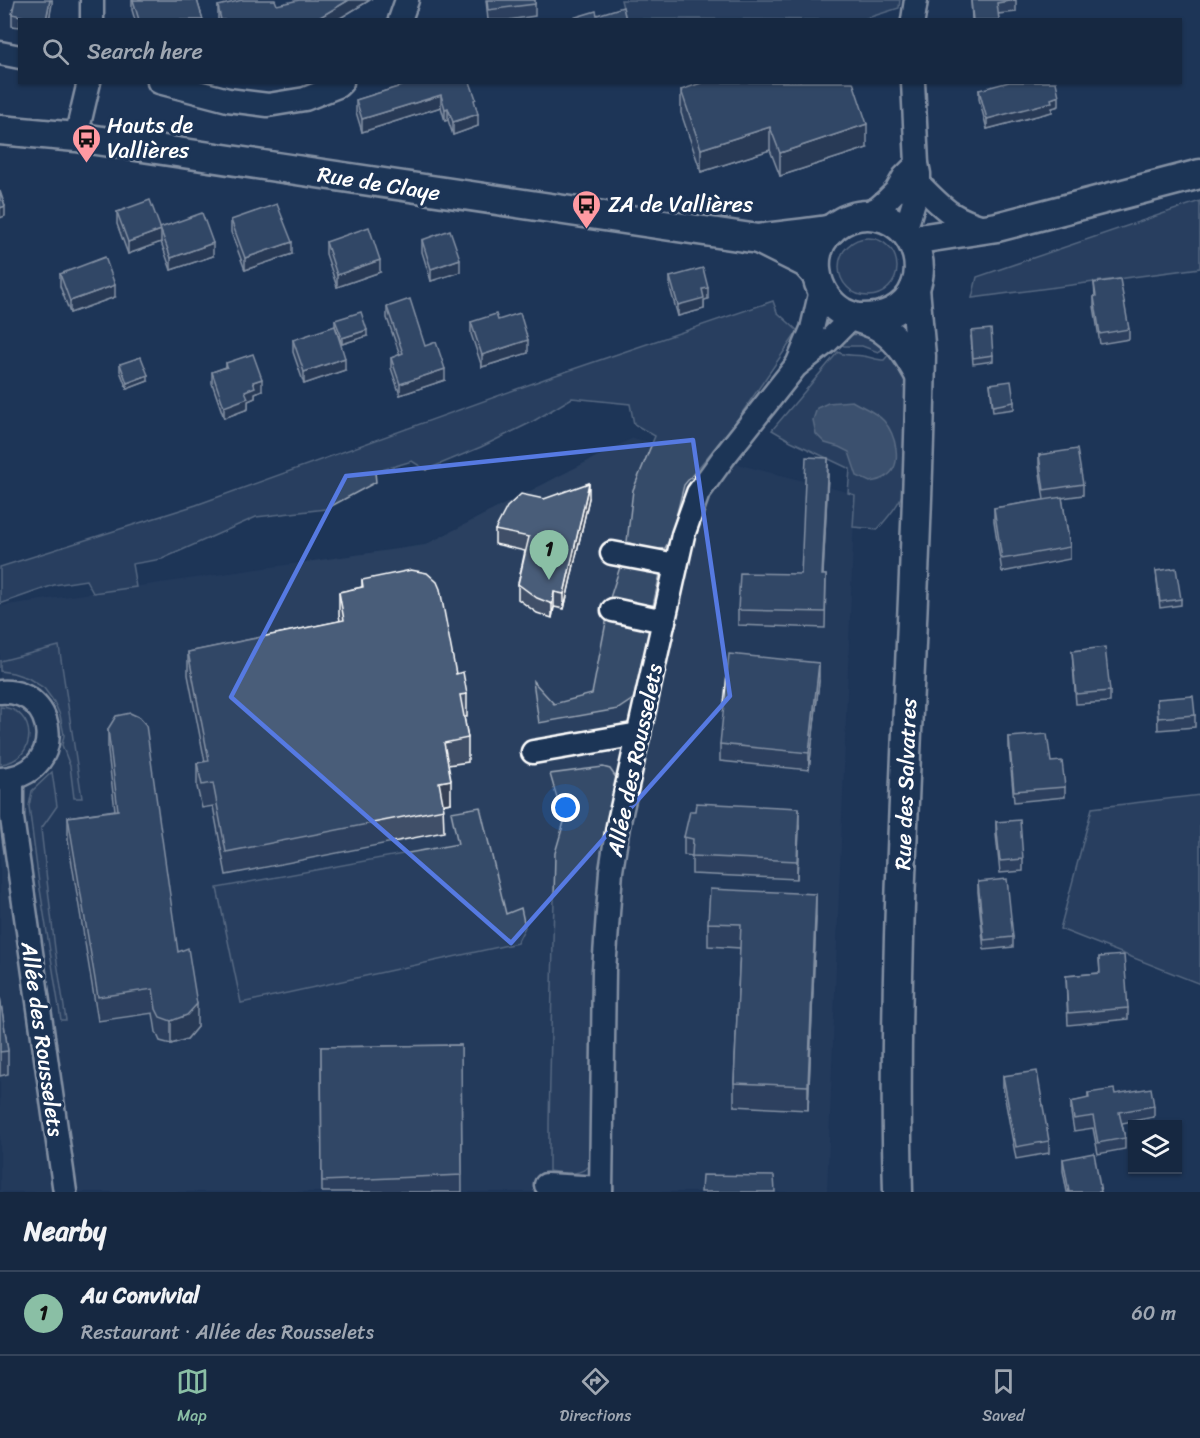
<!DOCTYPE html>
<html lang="en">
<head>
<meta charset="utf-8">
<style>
  :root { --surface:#162841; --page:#1f3048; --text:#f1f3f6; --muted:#9ea6b1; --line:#35445a; --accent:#8abfa5 }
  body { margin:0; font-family:Sriracha,sans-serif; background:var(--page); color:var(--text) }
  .controls { position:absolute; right:18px; bottom:18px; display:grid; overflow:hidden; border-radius:0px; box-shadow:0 2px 4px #0004 }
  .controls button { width:54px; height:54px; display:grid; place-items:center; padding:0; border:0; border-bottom:2px solid var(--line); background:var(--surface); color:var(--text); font:30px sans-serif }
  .you { position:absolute; left:566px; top:808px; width:21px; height:21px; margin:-15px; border:4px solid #fff; border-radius:50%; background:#1a73e8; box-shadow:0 0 0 9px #1a73e833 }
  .badge { display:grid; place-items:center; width:39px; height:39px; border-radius:50%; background:var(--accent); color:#111; font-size:20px; font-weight:700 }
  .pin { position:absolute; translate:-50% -50px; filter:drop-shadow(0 2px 3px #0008) }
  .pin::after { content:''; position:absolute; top:32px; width:21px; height:18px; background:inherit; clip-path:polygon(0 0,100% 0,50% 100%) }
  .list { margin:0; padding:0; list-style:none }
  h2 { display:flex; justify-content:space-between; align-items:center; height:78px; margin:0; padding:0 24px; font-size:26px }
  h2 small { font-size:20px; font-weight:400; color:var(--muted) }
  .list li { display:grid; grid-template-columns:39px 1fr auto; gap:18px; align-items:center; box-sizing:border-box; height:84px; padding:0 24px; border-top:2px solid var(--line) }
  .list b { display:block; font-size:22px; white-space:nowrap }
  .list p { margin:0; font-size:20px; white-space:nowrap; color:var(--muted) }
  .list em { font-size:20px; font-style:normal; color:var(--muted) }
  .icon { flex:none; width:33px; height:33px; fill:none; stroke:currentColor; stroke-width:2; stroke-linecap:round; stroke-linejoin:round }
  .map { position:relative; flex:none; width:1200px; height:1192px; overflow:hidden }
  .search { position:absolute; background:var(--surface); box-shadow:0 2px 4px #0004; left:18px; right:18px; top:18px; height:66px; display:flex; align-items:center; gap:15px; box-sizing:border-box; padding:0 21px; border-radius:0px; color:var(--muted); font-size:22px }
  .sheet { height:162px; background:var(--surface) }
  nav { display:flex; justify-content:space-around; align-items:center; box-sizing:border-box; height:84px; border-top:2px solid var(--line); background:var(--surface); font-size:16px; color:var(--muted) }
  nav a { display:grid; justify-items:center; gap:3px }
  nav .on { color:var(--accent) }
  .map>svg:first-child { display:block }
</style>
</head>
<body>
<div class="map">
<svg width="1200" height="1192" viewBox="0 0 1200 1192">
  <rect width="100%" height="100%" fill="#1d3557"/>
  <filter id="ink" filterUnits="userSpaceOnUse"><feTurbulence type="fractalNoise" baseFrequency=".0167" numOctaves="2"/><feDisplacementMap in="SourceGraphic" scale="12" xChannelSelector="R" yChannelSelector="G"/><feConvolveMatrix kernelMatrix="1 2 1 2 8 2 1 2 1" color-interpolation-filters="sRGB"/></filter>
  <g filter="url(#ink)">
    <polygon fill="#2a4161" points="633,438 855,494 827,1192 0,1192 0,606 425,545"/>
    <g fill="#364b69" stroke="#9aa5b4" stroke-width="1.5">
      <polygon points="621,0 900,0 899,8 861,20 626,19"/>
      <polygon points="1200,201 1200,268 972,298 977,277"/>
      <circle cx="868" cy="267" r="29"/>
      <polygon points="773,301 777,312 798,331 733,426 684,485 671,537 665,548 654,551 627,542 633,490 655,436 634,424 630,404 572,398 532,422 481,447 426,470 412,461 375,472 376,482 326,509 256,517 162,559 132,564 136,587 93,593 86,580 54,585 0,604 0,567 196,505 550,377"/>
      <polygon points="865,334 887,347 878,352 862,346 844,346 839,342 846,335"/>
      <path d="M838,352C846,357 854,354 863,356C871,357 876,360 884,360L891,352C894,357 899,362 901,367C910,391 911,473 902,495C897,508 886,519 878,529L853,527L855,495L848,493L850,469L791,441L772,430Z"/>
      <polygon points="621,564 660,574 653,606 610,598"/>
      <polygon points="607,617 650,629 635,693 633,699 618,709 539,723 533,681 554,704 592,694"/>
      <polygon points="59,646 82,798 74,798 70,766 62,745 64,735 60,715 54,702 44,688 28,678 13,673 0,671 0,661"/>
      <path d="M0,707C38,708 39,761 0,764Z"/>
      <path d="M603,767L610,769L617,779L606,830L599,900L591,1165C577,1177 566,1173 549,1171V1123L555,853L564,822L550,774Z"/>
      <polygon points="52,772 57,806 41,829 55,949 66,1020 61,1020 39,883 29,806 32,791"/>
      <polygon points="1200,795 1200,984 1060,929 1092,808"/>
      <polygon points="480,807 506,914 521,908 525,927 517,943 241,1003 217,888 458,844 451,812"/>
    </g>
    <path fill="#617289" stroke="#a0aab8" stroke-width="1.5" d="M852,401C862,407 876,412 884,421C895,434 904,464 887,476C883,480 875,481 870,482L857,476L849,452L839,447L825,443L816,434L813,420L817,408L828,403Z"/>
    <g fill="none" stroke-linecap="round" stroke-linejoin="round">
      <defs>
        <g id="minor">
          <polyline points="92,0 92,20"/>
          <polyline points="400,20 407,0"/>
          <polyline points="913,20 916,0"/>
          <polyline points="0,53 20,57"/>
          <polyline points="159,82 228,100 268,105 305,99 338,86 342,82"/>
          <polyline points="76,137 89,82"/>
          <path d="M919,184C945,210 951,218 987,228"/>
          <polyline points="862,215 878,208 886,201 896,191 904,177 917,164"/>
          <polyline points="908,234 907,224 910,215 919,184 919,174 917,164 913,82"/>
          <polyline points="797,365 812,329 821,290"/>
          <polyline points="612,553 676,565"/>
          <polyline points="613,610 664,621"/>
          <path d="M0,692C60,688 67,777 0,779"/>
          <polyline points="533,752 639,734"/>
          <polyline points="12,778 12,818 65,1192"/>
          <polyline points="546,1185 601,1188"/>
          <polyline points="601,1192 604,970 611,871 618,826 683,535 698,493 724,457 796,366 828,341 853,316"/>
        </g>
        <g id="tertiary">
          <path d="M0,130L76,137L758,239C783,235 808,234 832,229"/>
          <polyline points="758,239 806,263 816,274"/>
          <polyline points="912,240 997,227 1200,174"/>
          <path d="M861,318C872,318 882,317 892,312C939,288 920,216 868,215C855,215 844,219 834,227C805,250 813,294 842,312C855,319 872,320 884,330C901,342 910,358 920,376"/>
          <path d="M898,1192C891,928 914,665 920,401L921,356L915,288"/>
        </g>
      </defs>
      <use href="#minor" stroke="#fff" stroke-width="27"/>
      <use href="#tertiary" stroke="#fff" stroke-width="33"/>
      <use href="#minor" stroke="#1d3557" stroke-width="22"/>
      <use href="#tertiary" stroke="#1d3557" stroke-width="28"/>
    </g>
    <g fill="#405068" stroke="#fff" stroke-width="1.5">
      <polygon points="52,0 49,20 20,20 20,27 12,26 12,14"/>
      <polygon points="132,0 197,0 203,20 135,20 132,10"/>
      <polygon points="370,0 337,20 218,20 218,6 277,5"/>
      <polygon points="486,0 535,0 535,16 508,20 488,20"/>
      <polygon points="971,0 1016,0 1016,12 998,14 999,20 972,20"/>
      <polygon points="414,82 476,107 478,126 453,135 448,120 445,121 441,107 362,132 356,112 356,100"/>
      <polygon points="681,90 867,148 780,176 770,150 701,172 681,113"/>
      <polygon points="979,90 1059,106 1052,108 1052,112 987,129 979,99"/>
      <polygon points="117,212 160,228 213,256 171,270 161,242 128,254 117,224"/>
      <polygon points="231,220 292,254 245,270 231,232"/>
      <polygon points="422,240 460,272 431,281 422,252"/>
      <polygon points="326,242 380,272 337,287 326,254"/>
      <polygon points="60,274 115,297 70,313 60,286"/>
      <polygon points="670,277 708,299 704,300 704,309 678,316 670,288"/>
      <polygon points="1094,283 1129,329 1129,339 1100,344 1094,306 1094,297 1095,296"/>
      <polygon points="387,307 425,346 445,380 400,395 391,368 391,358 400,355 387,318"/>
      <polygon points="335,320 367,336 342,344 335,326"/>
      <polygon points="498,320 528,353 482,367 471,334 471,322"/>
      <polygon points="971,337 993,355 993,361 973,364"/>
      <polygon points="293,340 345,370 304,384 293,352"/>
      <polygon points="226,363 262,390 255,393 255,398 248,401 248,409 224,418 212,383 212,372 226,367"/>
      <polygon points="120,364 148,381 127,389 120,371"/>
      <polygon points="990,384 1014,402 1014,409 993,412"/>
      <polygon points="1039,455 1083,484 1083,495 1062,498 1070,547 1070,559 1002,572 994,521 994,508 1044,500 1039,466"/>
      <polygon points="828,474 823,575 826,575 825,628 738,625 738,610 801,574"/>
      <polygon points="589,498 564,609 554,607 552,618 537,613 518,599 518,584 525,551 495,544 495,530 544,499"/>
      <polygon points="1156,571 1181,599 1181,605 1160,608"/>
      <polygon points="362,580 456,674 467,694 467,717 464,717 468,738 468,762 448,765 451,803 443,804 444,832 226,875 213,806 202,808 197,787 197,763 205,762 188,675 188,652 340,621 339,615 339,592 362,587"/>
      <polygon points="1072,651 1110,691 1110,702 1076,704"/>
      <polygon points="819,681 809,770 720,761 720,744"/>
      <polygon points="1157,699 1195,715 1195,727 1158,730"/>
      <polygon points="108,729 178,952 197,1027 187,1039 171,1044 160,1041 156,1032 153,1013 98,1021 68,840 68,817 115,810 108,752"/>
      <polygon points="1009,737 1051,762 1065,787 1065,797 1014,802 1009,747"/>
      <polygon points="695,811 799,826 797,879 692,874 692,856 684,855 684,837"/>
      <polygon points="996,822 1023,859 1023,871 1000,873 996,834"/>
      <polygon points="978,882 1013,937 1013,947 984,950 978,892"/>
      <polygon points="816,917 808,1110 734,1106 734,1083 740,948 708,946 708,923"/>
      <polygon points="1099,957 1128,1008 1128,1019 1068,1025 1066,976 1100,973"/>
      <polygon points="0,997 8,1051 8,1074 0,1076"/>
      <polygon points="461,1045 462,1192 322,1192 321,1047"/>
      <polygon points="1003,1076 1049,1141 1049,1153 1016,1159 1003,1088"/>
      <polygon points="1088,1093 1115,1094 1154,1106 1154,1117 1122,1123 1125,1138 1125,1149 1098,1154 1093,1128 1074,1131 1071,1113 1071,1102 1088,1099"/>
      <polygon points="1063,1159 1101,1192 1067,1192 1063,1171"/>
    </g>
    <g fill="#344155" stroke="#fff" stroke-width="1.5">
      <polygon points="50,0 52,0 52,4 49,20 46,20"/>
      <polygon points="349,0 370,0 337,20 320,20 320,17"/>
      <polygon points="441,95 441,107 362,132 362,119"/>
      <polygon points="1059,96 1059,106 1052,108 1052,112 987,129 987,119"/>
      <polygon points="448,108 448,120 445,121 445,109"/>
      <polygon points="478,114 478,126 453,135 453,122"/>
      <polygon points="867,124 867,148 780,176 780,153"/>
      <polygon points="770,127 770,150 701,172 701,149"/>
      <polygon points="5,206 5,216 0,218 0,208"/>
      <polygon points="161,230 161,242 128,254 128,242"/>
      <polygon points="292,242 292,254 245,270 245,258"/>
      <polygon points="213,243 213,256 171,270 171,258"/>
      <polygon points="460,259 460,272 431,281 431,269"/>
      <polygon points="380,260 380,272 337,287 337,275"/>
      <polygon points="115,285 115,297 70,313 70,301"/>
      <polygon points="708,288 708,299 704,300 704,309 678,316 678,305 702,289"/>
      <polygon points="367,330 367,336 342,344 342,338"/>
      <polygon points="528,340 528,353 482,367 482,355"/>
      <polygon points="345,358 345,370 304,384 304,372"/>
      <polygon points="445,369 445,380 400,395 400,384"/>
      <polygon points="148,375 148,381 127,389 127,383"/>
      <polygon points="262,379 262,390 255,393 255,398 248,401 248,409 224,418 224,407 245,391 253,382"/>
      <polygon points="828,458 828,474 822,590 822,575"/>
      <polygon points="589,483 589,498 564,609 564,594"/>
      <polygon points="554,592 554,607 552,618 552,604"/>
      <polygon points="819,663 819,681 809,770 809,753"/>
      <polygon points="451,780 451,803 439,805 439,782"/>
      <polygon points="799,808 799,826 797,879 797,861"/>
      <polygon points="816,894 816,917 808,1110 808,1086"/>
      <polygon points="197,1004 197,1027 187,1039 171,1044 171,1021"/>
    </g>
    <g fill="#4a5d79" stroke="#fff" stroke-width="1.5">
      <polygon points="15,0 50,0 46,20 38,20 12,14"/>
      <polygon points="133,0 197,0 203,20 139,20"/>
      <polygon points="242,0 275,0 277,5 299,0 349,0 320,17 321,20 221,20 218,6"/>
      <polygon points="487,0 535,0 535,4 488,10"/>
      <polygon points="971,0 1016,0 997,3 999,20 973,20"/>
      <polygon points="623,7 626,20 566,20 596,11 597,15"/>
      <polygon points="414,82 470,82 476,99 474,100 478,114 453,122 448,108 445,109 441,95 362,119 356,100"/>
      <polygon points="704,82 853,82 867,124 780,153 770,127 701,149 681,90"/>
      <polygon points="1009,82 1056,82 1059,96 1051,99 1052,102 987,119 979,90"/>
      <polygon points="0,191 5,206 0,208"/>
      <polygon points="150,200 161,230 128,242 117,212"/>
      <polygon points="277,204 292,242 245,258 231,220"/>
      <polygon points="202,213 213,243 171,258 160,228"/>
      <polygon points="369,227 380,260 337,275 326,242"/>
      <polygon points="450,230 460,259 431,269 422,240"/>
      <polygon points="105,257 115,285 70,301 60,274"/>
      <polygon points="703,268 708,288 702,289 704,298 678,305 670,277"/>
      <polygon points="1120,279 1129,329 1100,334 1094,297 1096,296 1094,283"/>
      <polygon points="410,299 425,346 436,342 445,369 400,384 391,358 403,353 387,307"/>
      <polygon points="361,312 367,330 342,338 335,320"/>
      <polygon points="520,313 528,340 482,355 471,322 496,314 498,320"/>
      <polygon points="335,326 345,358 304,372 293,340"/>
      <polygon points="991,329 993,355 973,358 971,331"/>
      <polygon points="253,354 262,379 253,382 255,387 245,391 248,398 224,407 212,372 227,367 226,363"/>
      <polygon points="141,357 148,375 127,383 120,364"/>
      <polygon points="1011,381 1014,402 993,406 990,384"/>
      <polygon points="1077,449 1083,484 1044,490 1039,455"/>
      <polygon points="806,457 828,458 822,575 826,575 825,612 738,610 740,573 801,574"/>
      <polygon points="589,483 564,594 554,592 552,604 537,598 518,584 529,537 495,530 507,507 521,494 544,499"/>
      <polygon points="1062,497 1070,547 1002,559 994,508"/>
      <polygon points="1176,568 1181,599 1160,602 1156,571"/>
      <polygon points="411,570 427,573 437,582 440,589 456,674 463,672 467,694 460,695 468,738 444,743 451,780 439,782 444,809 226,852 213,783 202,785 197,763 209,761 188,652 344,620 339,592 363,587 362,580"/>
      <polygon points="1105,647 1110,691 1076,694 1072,651"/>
      <polygon points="729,654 819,663 809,753 720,744"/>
      <polygon points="1193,696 1195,715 1158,718 1157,699"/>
      <polygon points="130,713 139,717 146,725 178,952 188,948 197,1004 187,1015 171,1021 160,1017 156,1009 153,989 98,997 68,817 118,810 108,729 116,716"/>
      <polygon points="1047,734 1051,762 1062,761 1065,787 1014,791 1009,737"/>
      <polygon points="696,803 799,808 797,861 692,856 693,839 684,837 690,811 695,811"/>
      <polygon points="1020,820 1023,859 1000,861 996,822"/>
      <polygon points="1007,879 1013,937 984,940 978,882"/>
      <polygon points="710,889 816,894 808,1086 734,1083 741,924 708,923"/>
      <polygon points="1124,955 1128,1008 1068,1013 1066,976 1100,973 1099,957"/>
      <polygon points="0,997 8,1051 0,1052"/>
      <polygon points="461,1045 462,1175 322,1181 321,1047"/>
      <polygon points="1037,1071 1049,1141 1016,1147 1003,1076"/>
      <polygon points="1151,1088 1154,1106 1119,1112 1125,1138 1098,1143 1093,1116 1074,1119 1071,1102 1089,1098 1088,1093 1114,1089 1115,1094"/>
      <polygon points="1094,1153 1101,1192 1069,1192 1063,1159"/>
      <polygon points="702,1175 774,1176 775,1192 701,1192"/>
    </g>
  </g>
  <path d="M0 0H1200V1192H0ZM693,440L730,696L511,943L231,697L346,476Z" fill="#1d3557" fill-opacity=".55" fill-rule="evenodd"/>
  <path fill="none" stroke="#567ae2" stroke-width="4.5" stroke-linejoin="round" d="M693,440L730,696L511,943L231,697L346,476Z"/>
  <defs>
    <symbol id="bus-pin" viewBox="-11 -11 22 30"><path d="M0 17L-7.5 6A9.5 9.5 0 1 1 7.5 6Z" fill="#ff9aa2" stroke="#1d3557"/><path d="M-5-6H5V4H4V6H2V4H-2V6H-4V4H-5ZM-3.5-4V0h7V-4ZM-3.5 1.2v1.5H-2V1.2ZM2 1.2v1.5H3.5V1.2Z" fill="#111"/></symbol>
  </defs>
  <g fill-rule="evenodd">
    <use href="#bus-pin" x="70" y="122" width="33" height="45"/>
    <use href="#bus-pin" x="570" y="188" width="33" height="45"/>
  </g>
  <g text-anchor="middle" stroke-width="6" stroke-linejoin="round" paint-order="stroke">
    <g font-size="22" fill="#fff" stroke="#1d3557" text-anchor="start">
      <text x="107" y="133">Hauts de<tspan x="107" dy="25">Vallières</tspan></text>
      <text x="608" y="212">ZA de Vallières</text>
    </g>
    <g font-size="22" fill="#fff" stroke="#1d3557">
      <text transform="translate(379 183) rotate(9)" y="8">Rue de Claye</text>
      <text transform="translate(634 760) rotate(-78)" y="8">Allée des Rousselets</text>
      <text transform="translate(905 784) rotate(-88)" y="8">Rue des Salvatres</text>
      <text transform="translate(43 1039) rotate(82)" y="8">Allée des Rousselets</text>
    </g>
  </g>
</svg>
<div class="controls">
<button><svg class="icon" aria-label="layers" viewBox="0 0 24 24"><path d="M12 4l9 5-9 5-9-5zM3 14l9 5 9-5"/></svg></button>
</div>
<div class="you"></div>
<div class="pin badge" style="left:549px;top:580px">1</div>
<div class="search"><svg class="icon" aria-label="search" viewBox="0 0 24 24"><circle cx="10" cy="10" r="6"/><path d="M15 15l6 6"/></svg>Search here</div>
</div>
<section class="sheet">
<h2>Nearby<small></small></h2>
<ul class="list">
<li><span class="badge">1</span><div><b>Au Convivial</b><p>Restaurant · Allée des Rousselets</p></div><em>60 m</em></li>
</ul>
</section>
<nav>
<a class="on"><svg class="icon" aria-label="map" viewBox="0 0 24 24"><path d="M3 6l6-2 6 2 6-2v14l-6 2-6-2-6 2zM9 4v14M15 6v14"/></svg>Map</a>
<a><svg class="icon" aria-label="directions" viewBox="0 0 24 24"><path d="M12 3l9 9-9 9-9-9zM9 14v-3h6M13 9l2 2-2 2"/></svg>Directions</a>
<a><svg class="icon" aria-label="saved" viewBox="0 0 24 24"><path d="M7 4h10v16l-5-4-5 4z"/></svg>Saved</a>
</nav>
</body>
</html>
